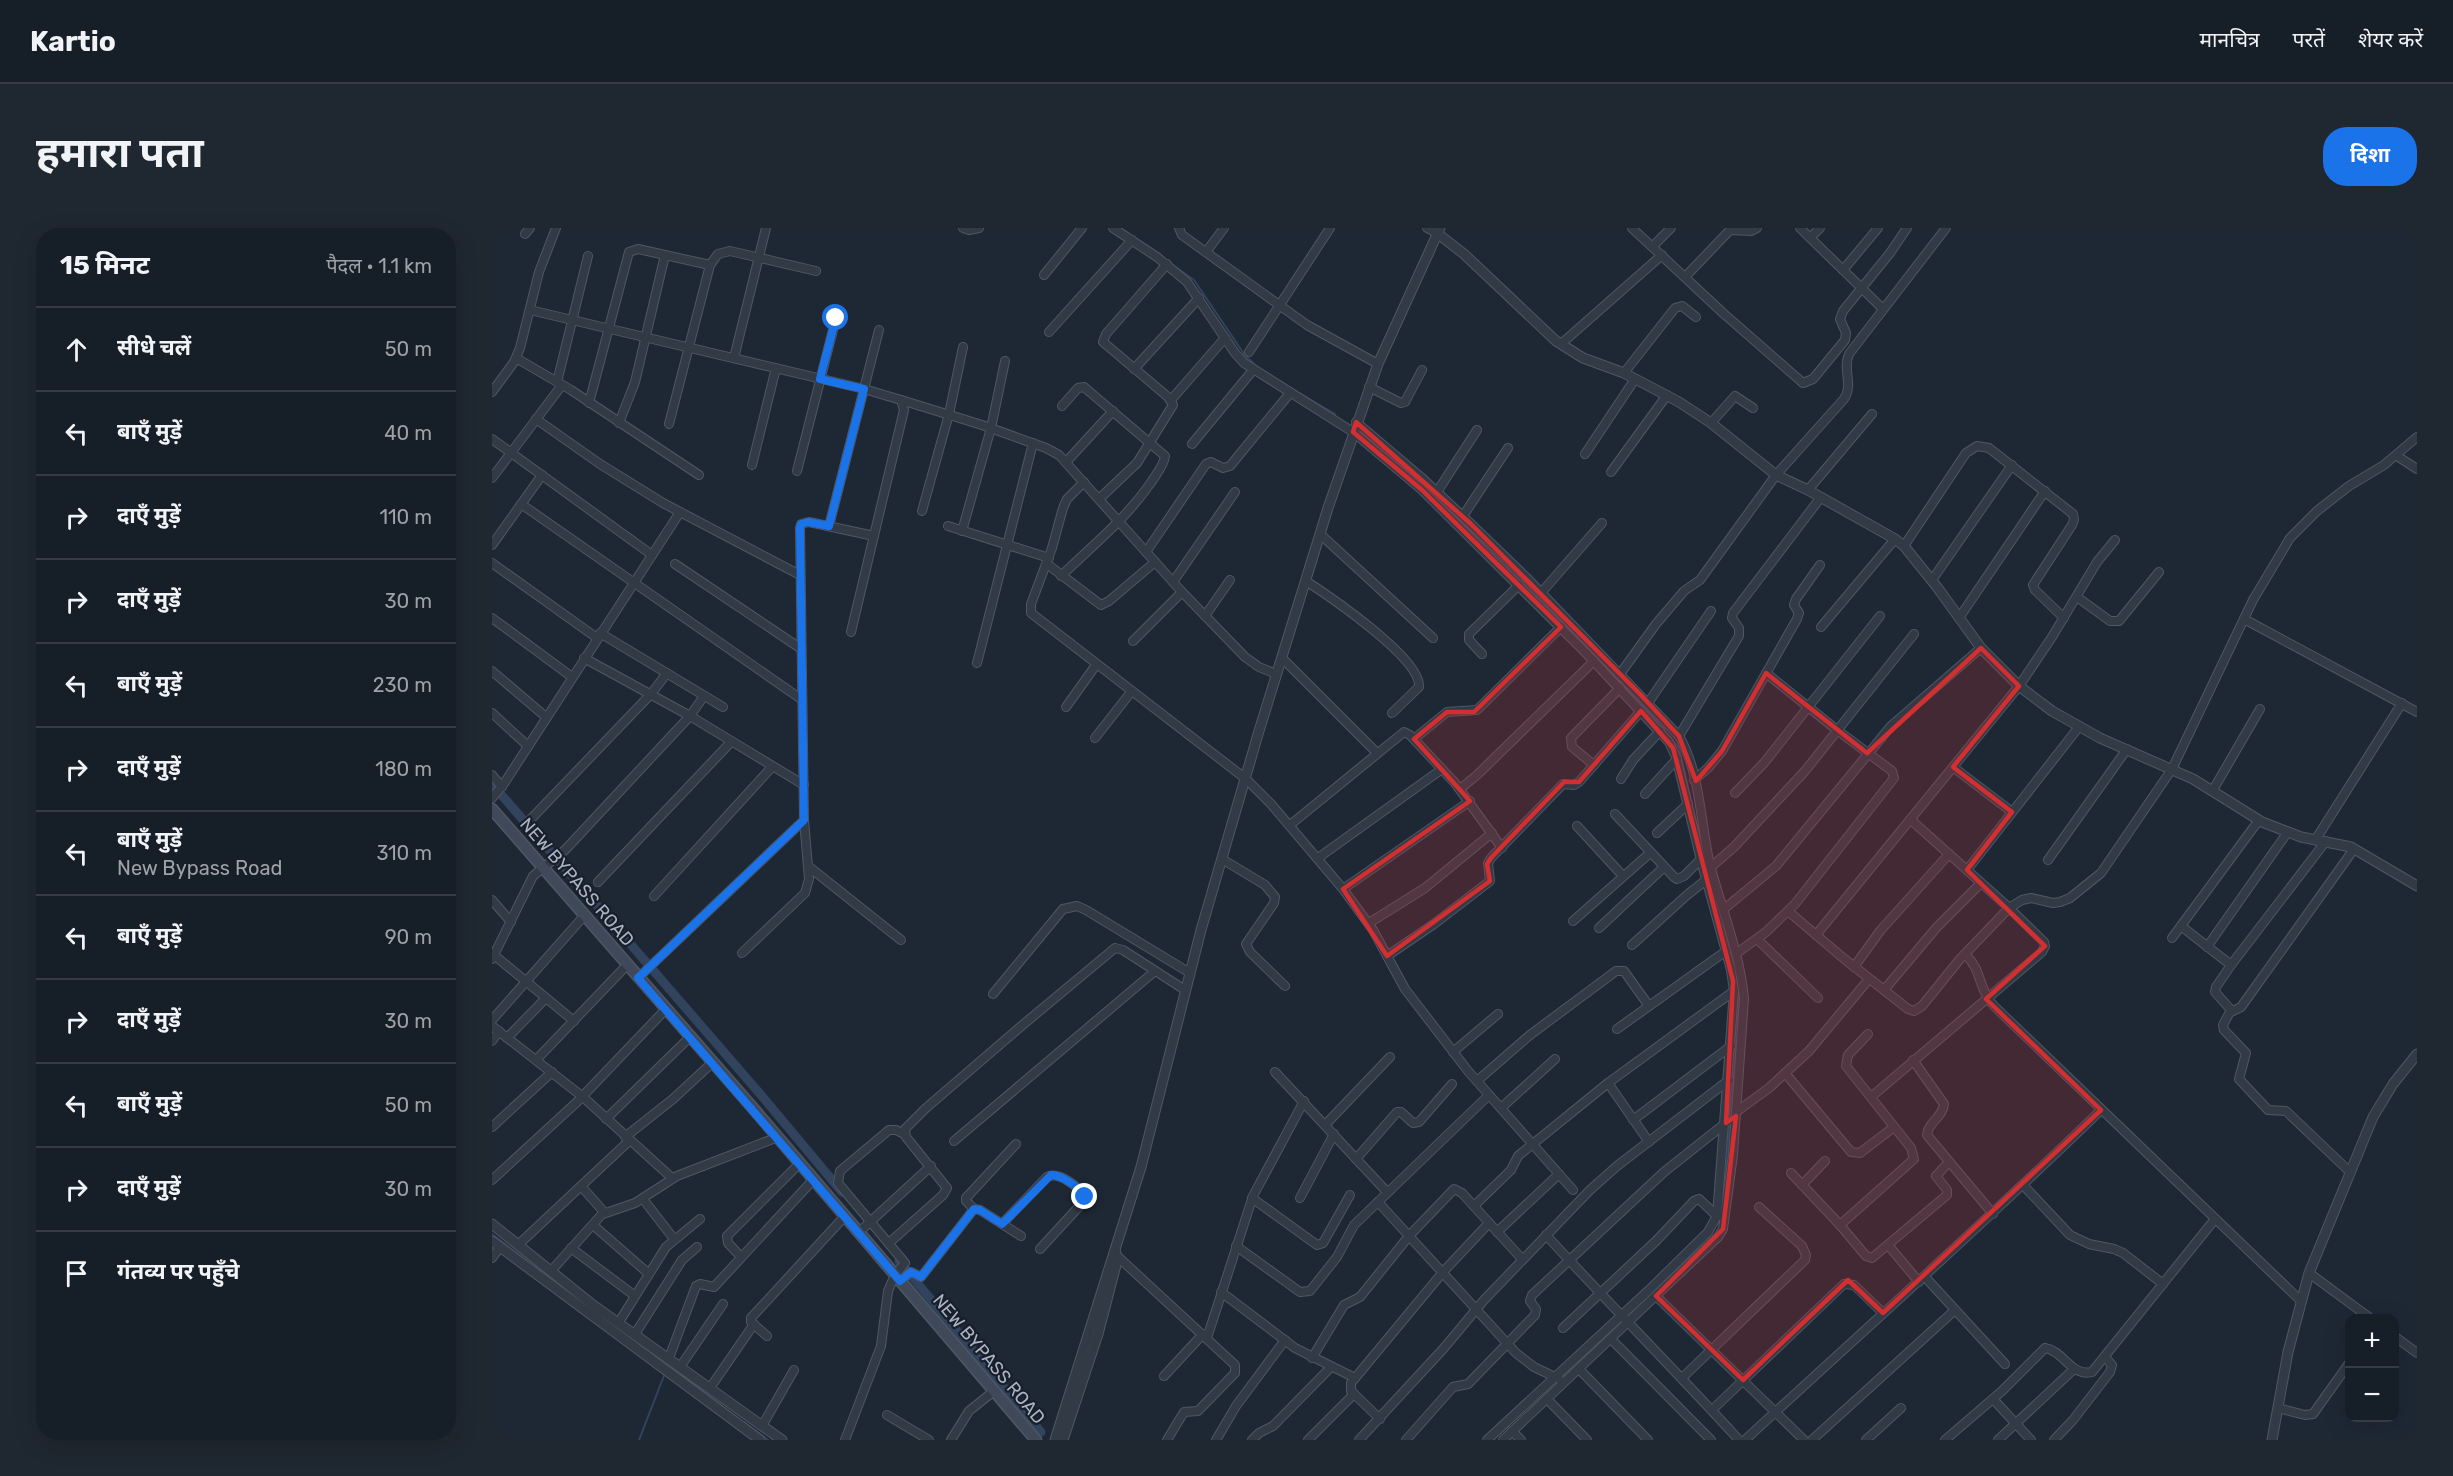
<!DOCTYPE html>
<html lang="hi">
<head>
<meta charset="utf-8">
<style>
  :root { --surface:#161e28; --page:#1f2730; --text:#f1f3f6; --muted:#9ea2a8; --line:#353c45; --accent:#1a73e8 }
  body { margin:0; font-family:Rubik,"Noto Sans Devanagari",sans-serif; background:var(--page); color:var(--text) }
  .controls { position:absolute; right:18px; bottom:18px; display:grid; overflow:hidden; border-radius:12px; box-shadow:0 6px 24px #0002 }
  .controls button { width:54px; height:54px; display:grid; place-items:center; padding:0; border:0; border-bottom:2px solid var(--line); background:var(--surface); color:var(--text); font:30px sans-serif }
  .stop { position:absolute; width:18px; height:18px; margin:-14px; border:4px solid #1a73e8; border-radius:50%; background:#fff }
  .stop.end { background:#1a73e8; border-color:#fff; box-shadow:0 2px 6px #0008 }
  .list { margin:0; padding:0; list-style:none }
  h2 { display:flex; justify-content:space-between; align-items:center; height:78px; margin:0; padding:0 24px; font-size:26px }
  h2 small { font-size:20px; font-weight:400; color:var(--muted) }
  .list li { display:grid; grid-template-columns:39px 1fr auto; gap:18px; align-items:center; box-sizing:border-box; height:84px; padding:0 24px; border-top:2px solid var(--line) }
  .list b { display:block; font-size:22px; white-space:nowrap }
  .list p { margin:0; font-size:20px; white-space:nowrap; color:var(--muted) }
  .list em { font-size:20px; font-style:normal; color:var(--muted) }
  .icon { flex:none; width:33px; height:33px; fill:none; stroke:currentColor; stroke-width:2; stroke-linecap:round; stroke-linejoin:round }
  .map { position:relative; flex:none; width:1925px; height:1212px; overflow:hidden; border-radius:24px }
  header { display:flex; align-items:center; gap:36px; box-sizing:border-box; height:84px; padding:0 30px; background:var(--surface); border-bottom:2px solid var(--line) }
  header strong { font-size:28px }
  nav { display:flex; gap:33px; margin-inline-start:auto; font-size:21px }
  .intro { display:flex; align-items:center; justify-content:space-between; box-sizing:border-box; height:144px; padding:0 36px }
  h1 { margin:0; font-size:42px }
  .button { padding:15px 27px; border-radius:24px; background:var(--accent); color:#fff; font-size:21px; font-weight:700 }
  main { display:flex; gap:36px; padding:0 36px }
  aside { flex:1; background:var(--surface); border-radius:24px; box-shadow:0 6px 24px #0002 }
  .map>svg:first-child { display:block }
</style>
</head>
<body>
<header>
<strong>Kartio</strong>
<nav><a>मानचित्र</a><a>परतें</a><a>शेयर करें</a></nav>
</header>
<div class="intro"><h1>हमारा पता</h1><a class="button">दिशा</a></div>
<main>
<aside>
<h2>15 मिनट<small>पैदल · 1.1 km</small></h2>
<ul class="list">
<li><svg class="icon" aria-label="ahead" viewBox="0 0 24 24"><path d="M12 20V5M6 11l6-6 6 6"/></svg><div><b>सीधे चलें</b></div><em>50 m</em></li>
<li><svg class="icon" aria-label="left" viewBox="0 0 24 24"><path d="M17 20v-9H6M10 6l-5 5 5 5"/></svg><div><b>बाएँ मुड़ें</b></div><em>40 m</em></li>
<li><svg class="icon" aria-label="right" viewBox="0 0 24 24"><path d="M7 20v-9h11M14 6l5 5-5 5"/></svg><div><b>दाएँ मुड़ें</b></div><em>110 m</em></li>
<li><svg class="icon" aria-label="right" viewBox="0 0 24 24"><path d="M7 20v-9h11M14 6l5 5-5 5"/></svg><div><b>दाएँ मुड़ें</b></div><em>30 m</em></li>
<li><svg class="icon" aria-label="left" viewBox="0 0 24 24"><path d="M17 20v-9H6M10 6l-5 5 5 5"/></svg><div><b>बाएँ मुड़ें</b></div><em>230 m</em></li>
<li><svg class="icon" aria-label="right" viewBox="0 0 24 24"><path d="M7 20v-9h11M14 6l5 5-5 5"/></svg><div><b>दाएँ मुड़ें</b></div><em>180 m</em></li>
<li><svg class="icon" aria-label="left" viewBox="0 0 24 24"><path d="M17 20v-9H6M10 6l-5 5 5 5"/></svg><div><b>बाएँ मुड़ें</b><p>New Bypass Road</p></div><em>310 m</em></li>
<li><svg class="icon" aria-label="left" viewBox="0 0 24 24"><path d="M17 20v-9H6M10 6l-5 5 5 5"/></svg><div><b>बाएँ मुड़ें</b></div><em>90 m</em></li>
<li><svg class="icon" aria-label="right" viewBox="0 0 24 24"><path d="M7 20v-9h11M14 6l5 5-5 5"/></svg><div><b>दाएँ मुड़ें</b></div><em>30 m</em></li>
<li><svg class="icon" aria-label="left" viewBox="0 0 24 24"><path d="M17 20v-9H6M10 6l-5 5 5 5"/></svg><div><b>बाएँ मुड़ें</b></div><em>50 m</em></li>
<li><svg class="icon" aria-label="right" viewBox="0 0 24 24"><path d="M7 20v-9h11M14 6l5 5-5 5"/></svg><div><b>दाएँ मुड़ें</b></div><em>30 m</em></li>
<li><svg class="icon" aria-label="arrive" viewBox="0 0 24 24"><path d="M6 21V4h12l-3 4 3 4H6"/></svg><div><b>गंतव्य पर पहुँचे</b></div></li>
</ul>
</aside>
<div class="map">
<svg width="1925" height="1212" viewBox="0 0 1925 1212">
  <rect width="100%" height="100%" fill="#1e2835"/>
  <g fill="none" stroke-linecap="round" stroke-linejoin="round">
    <g stroke="#31435d" stroke-width="2">
      <polyline points="628,0 702,52 752,126 766,140"/>
      <polyline points="797,159 843,186"/>
      <polyline points="884,216 919,248"/>
      <polyline points="950,277 1001,324 1149,475 1187,520 1205,598"/>
      <polyline points="1220,659 1241,734"/>
      <polyline points="1229,982 1234,946 1247,768 1243,743"/>
      <polyline points="0,1006 60,1052"/>
      <polyline points="1219,1006 1227,990"/>
      <polyline points="151,1119 174,1134"/>
      <polyline points="1091,1128 1142,1081"/>
      <polyline points="178,1138 235,1182"/>
      <polyline points="252,1194 276,1212"/>
      <polyline points="147,1212 173,1145"/>
      <polyline points="1001,1212 1016,1197"/>
    </g>
    <g stroke="#31435d" stroke-width="9">
      <polyline points="0,556 269,867 350,964"/>
      <polyline points="407,1033 549,1204"/>
    </g>
    <defs>
      <g id="minor">
        <polyline points="471,0 477,2 487,0"/>
        <polyline points="621,0 665,29 695,54 743,125 752,135 861,204 930,262 1095,426 1177,514 1184,529 1210,636 1239,742 1242,763 1225,988 1216,1004 1157,1062 995,1212"/>
        <polyline points="687,0 690,7 815,97 886,136"/>
        <polyline points="935,0 945,5"/>
        <polyline points="1140,0 1231,85 1311,155 1321,151 1353,112 1354,105 1348,91 1351,83 1398,25 1415,0"/>
        <polyline points="1308,0 1391,81"/>
        <polyline points="33,6 38,0"/>
        <polyline points="1318,10 1328,0"/>
        <polyline points="1161,18 1179,0"/>
        <polyline points="714,24 732,0"/>
        <polyline points="1351,42 1386,0"/>
        <polyline points="552,47 590,0"/>
        <polyline points="1193,49 1238,2 1259,3 1265,0"/>
        <polyline points="38,82 372,161 409,172 412,182 359,404"/>
        <polyline points="557,104 640,12"/>
        <polyline points="1069,116 1170,27"/>
        <polyline points="757,124 838,0"/>
        <polyline points="24,130 79,162 207,247"/>
        <polyline points="242,130 274,0"/>
        <polyline points="642,141 707,70"/>
        <polyline points="1132,145 1183,80 1190,78 1204,89"/>
        <polyline points="65,154 96,28"/>
        <polyline points="877,159 909,175 913,174 930,142"/>
        <polyline points="0,164 22,134 28,120 47,44 64,0"/>
        <polyline points="409,172 490,197 554,220 567,227 690,364 753,429 767,439 784,446"/>
        <polyline points="679,172 733,110"/>
        <polyline points="97,175 137,24 146,21 218,37"/>
        <polyline points="44,191 108,236 171,275 308,347"/>
        <path d="M864,194L930,250L979,296L1034,349L1187,508C1209,546 1208,595 1218,637C1230,683 1248,725 1252,771L1241,927L1231,1001L1226,1009L1011,1212"/>
        <polyline points="127,195 143,154 173,27"/>
        <polyline points="1219,195 1243,168 1261,180"/>
        <polyline points="177,196 218,37 226,26 238,23 324,43"/>
        <polyline points="0,211 160,327"/>
        <polyline points="700,216 761,142"/>
        <polyline points="1093,226 1143,151"/>
        <polyline points="1905,228 1925,241"/>
        <polyline points="575,233 621,183"/>
        <polyline points="260,237 284,140"/>
        <polyline points="305,243 344,90"/>
        <polyline points="1119,244 1175,167"/>
        <polyline points="0,250 70,157"/>
        <polyline points="592,254 575,271 571,280 560,320 539,376 539,385 754,551 779,576 851,661 881,702 913,761 976,843 1081,962"/>
        <polyline points="1316,262 1380,186"/>
        <polyline points="945,264 985,202"/>
        <polyline points="607,271 645,235 681,177 676,169 611,114 614,106 675,36"/>
        <polyline points="29,276 309,471"/>
        <polyline points="430,283 457,186 471,119"/>
        <polyline points="971,288 1016,220"/>
        <polyline points="337,298 387,102"/>
        <polyline points="456,298 557,330"/>
        <polyline points="470,303 499,200 513,133"/>
        <polyline points="828,306 941,410"/>
        <polyline points="0,317 50,247"/>
        <polyline points="1412,318 1474,225 1485,218 1497,220 1581,286 1582,292 1580,297 1541,357 1543,362 1572,390"/>
        <polyline points="654,324 714,236 719,234 731,240 738,238 798,165"/>
        <polyline points="0,335 105,410"/>
        <polyline points="183,336 308,420"/>
        <polyline points="555,336 609,377 617,373 663,334"/>
        <path d="M569,348C601,317 635,290 660,253C665,245 672,237 673,228L592,159L586,160L570,178"/>
        <polyline points="1440,352 1520,237"/>
        <path d="M814,353C837,368 930,431 927,459L900,485"/>
        <polyline points="681,354 743,264"/>
        <polyline points="1049,365 1110,295"/>
        <polyline points="1585,369 1618,393 1627,393 1667,344"/>
        <polyline points="713,388 738,352"/>
        <polyline points="0,390 80,449"/>
        <polyline points="1467,390 1553,263"/>
        <polyline points="1752,391 1925,484"/>
        <polyline points="1329,399 1403,311"/>
        <polyline points="108,405 231,479"/>
        <polyline points="641,413 690,364"/>
        <polyline points="990,426 977,412 977,406 1027,357"/>
        <polyline points="92,430 198,488 312,557"/>
        <polyline points="790,430 884,524"/>
        <polyline points="485,435 541,215"/>
        <polyline points="0,443 54,489"/>
        <path d="M1128,446L1164,396L1192,363L1208,352L1284,247L1352,171C1362,156 1350,142 1357,126L1454,0"/>
        <polyline points="1156,475 1219,383"/>
        <polyline points="574,479 604,437"/>
        <polyline points="0,485 36,518"/>
        <polyline points="1187,508 1247,408 1247,400 1240,390 1241,385 1329,269"/>
        <polyline points="603,510 639,464"/>
        <polyline points="922,511 955,484 985,482 1069,399"/>
        <polyline points="1102,537 1080,519 1079,510 1128,460"/>
        <polyline points="1461,539 1520,584"/>
        <polyline points="0,547 10,559"/>
        <polyline points="1129,551 1141,532 1168,503"/>
        <polyline points="1202,552 1216,540 1230,523 1305,391 1307,385 1302,377 1304,371 1328,337"/>
        <polyline points="968,561 985,547 1102,433"/>
        <polyline points="1721,562 1768,481"/>
        <polyline points="1243,565 1272,535 1388,388"/>
        <polyline points="1153,566 1185,531"/>
        <polyline points="0,570 13,554 188,284"/>
        <polyline points="1123,586 1182,649 1185,651 1192,648 1209,631"/>
        <polyline points="36,594 159,466 175,445"/>
        <polyline points="798,597 912,504 918,507 963,555 1010,620"/>
        <polyline points="1085,598 1131,648"/>
        <polyline points="1165,605 1196,576"/>
        <polyline points="1824,611 1910,475"/>
        <polyline points="1834,613 1739,737 1724,759 1723,764 1739,782 1731,797 1732,802 1754,825 1747,851 1776,882 1794,883 1858,944"/>
        <polyline points="826,630 950,541"/>
        <polyline points="730,631 773,657 783,669 782,675 754,716 758,724 793,758"/>
        <polyline points="1556,632 1635,521"/>
        <polyline points="316,638 409,712"/>
        <polyline points="1219,639 1242,619 1313,543 1422,406"/>
        <polyline points="1475,642 1586,500"/>
        <polyline points="106,654 239,514"/>
        <polyline points="851,661 978,573"/>
        <polyline points="162,668 280,539"/>
        <polyline points="0,672 19,694"/>
        <polyline points="1232,681 1284,638 1399,498 1489,420"/>
        <polyline points="1296,683 1350,729 1416,781 1422,783 1430,778 1468,731 1517,680 1530,672 1539,670 1561,675 1568,674 1578,670 1609,645 1680,541 1761,372 1798,310 1825,283 1857,258 1892,237 1925,209"/>
        <polyline points="1081,693 1158,625"/>
        <polyline points="877,695 933,660 1000,605"/>
        <polyline points="1689,698 1739,737"/>
        <polyline points="1107,700 1172,639"/>
        <polyline points="1324,707 1527,458 1560,409 1605,334 1623,312"/>
        <polyline points="1680,710 1767,592"/>
        <polyline points="1265,711 1326,770"/>
        <polyline points="1140,717 1195,667 1214,652"/>
        <polyline points="1715,719 1795,605"/>
        <polyline points="250,725 313,665 317,651 312,592"/>
        <polyline points="1245,725 1274,704 1303,676 1402,550 1400,543 1345,502 1274,445"/>
        <path d="M1473,726C1491,743 1485,759 1502,778L1809,1073"/>
        <polyline points="2,727 82,793"/>
        <polyline points="895,728 942,696 998,653 996,635 999,630 1071,556 1082,557 1087,554 1149,483"/>
        <polyline points="0,731 41,648 73,622 128,563 198,488 212,468"/>
        <polyline points="1362,739 1388,703 1457,626"/>
        <polyline points="146,750 312,592 308,300 309,296 317,294 382,308"/>
        <polyline points="1392,762 1445,699 1489,655"/>
        <polyline points="501,766 571,681 585,678 594,682 698,745"/>
        <polyline points="1739,784 1749,779 1862,621"/>
        <polyline points="0,792 92,688"/>
        <polyline points="0,798 91,869 180,950"/>
        <polyline points="1125,801 1234,723"/>
        <polyline points="15,810 54,770"/>
        <polyline points="0,813 7,803"/>
        <polyline points="961,824 1006,786"/>
        <polyline points="44,832 135,737"/>
        <path d="M1421,832L1452,876C1451,889 1436,894 1435,907L1501,986"/>
        <polyline points="783,844 895,964"/>
        <polyline points="1293,845 1359,924 1368,925 1402,899"/>
        <polyline points="985,853 1038,807 1124,743 1132,743 1157,778"/>
        <polyline points="1116,855 1157,914"/>
        <polyline points="1379,869 1550,724 1553,718 1552,714 1514,677 1419,592"/>
        <polyline points="1009,880 1063,831"/>
        <polyline points="1244,884 1277,860 1317,823 1377,751"/>
        <polyline points="114,891 198,809"/>
        <polyline points="1141,892 1239,818"/>
        <polyline points="833,897 898,829"/>
        <polyline points="0,899 60,844"/>
        <polyline points="133,909 181,871 221,834"/>
        <polyline points="462,913 663,743"/>
        <polyline points="864,931 905,884 909,884 921,895 927,894 960,856"/>
        <polyline points="1299,945 1348,997 1374,1028 1380,1030 1455,967 1455,962 1444,948 1457,934"/>
        <polyline points="0,952 85,874 174,781"/>
        <polyline points="1310,957 1333,933"/>
        <polyline points="1531,957 1578,1007 1597,1016 1622,1021 1631,1025 1671,1056"/>
        <polyline points="760,970 825,1017 831,1015 858,967"/>
        <polyline points="808,970 842,906"/>
        <polyline points="151,971 182,1011"/>
        <polyline points="886,974 1024,1125 1042,1139 1067,1151"/>
        <polyline points="982,978 1019,942 1026,928 1116,855 1242,763"/>
        <polyline points="482,981 474,973 474,970 524,916"/>
        <polyline points="111,986 143,975 185,948 286,909"/>
        <path d="M510,996L555,949C567,943 590,960 593,972L548,1021"/>
        <polyline points="101,997 157,1046"/>
        <polyline points="1348,997 1422,931 1419,920 1354,838 1356,827 1376,806"/>
        <polyline points="367,1004 439,938"/>
        <polyline points="1005,1004 1067,946"/>
        <path d="M1054,1007C1117,1076 1184,1143 1247,1212"/>
        <polyline points="397,1015 451,967 455,960 414,909 413,901 434,880 527,800 623,720 631,722 693,762"/>
        <polyline points="26,1017 137,913"/>
        <polyline points="1396,1017 1427,1054"/>
        <polyline points="744,1018 808,1064 818,1063 845,1029 862,997 997,867"/>
        <polyline points="79,1020 143,1068"/>
        <polyline points="624,1027 743,1137 743,1145 706,1183 692,1184 675,1212"/>
        <polyline points="249,1029 236,1015 235,1008 308,935"/>
        <polyline points="0,1030 8,1019"/>
        <polyline points="59,1043 112,984 89,958"/>
        <polyline points="1817,1045 1878,1090"/>
        <polyline points="1433,1049 1513,1136"/>
        <polyline points="408,1053 419,1044 429,1049 482,981 488,982 529,1008"/>
        <polyline points="729,1064 803,1120 863,1150"/>
        <polyline points="1164,1068 1312,1212"/>
        <polyline points="127,1094 174,1019 208,991"/>
        <polyline points="1071,1100 1164,1013 1202,973 1207,971 1225,988"/>
        <polyline points="143,1106 190,1032 205,1019"/>
        <polyline points="275,1108 259,1094 259,1090 353,988"/>
        <polyline points="1902,1108 1925,1125"/>
        <polyline points="715,1110 761,968 812,873"/>
        <polyline points="1119,1111 1219,1212"/>
        <polyline points="177,1130 204,1058 208,1056 222,1059 322,951"/>
        <polyline points="820,1130 852,1077 868,1069 917,1008 962,961 970,965 1030,1031"/>
        <polyline points="188,1139 231,1076"/>
        <polyline points="1087,1141 1156,1212"/>
        <polyline points="672,1148 711,1106"/>
        <polyline points="1190,1150 1313,1032 1314,1027 1310,1018 1267,979"/>
        <polyline points="218,1160 262,1096"/>
        <polyline points="1055,1171 1095,1212"/>
        <polyline points="1501,1171 1539,1212"/>
        <polyline points="1786,1180 1813,1187 1821,1186 1858,1134"/>
        <polyline points="1220,1182 1352,1056 1362,1057 1391,1085"/>
        <polyline points="395,1187 437,1212"/>
        <polyline points="888,1191 859,1163 859,1155 951,1044 997,995"/>
        <polyline points="270,1198 302,1142"/>
        <polyline points="1020,1203 1029,1212"/>
        <polyline points="353,1212 389,1118 396,1063 403,1047 413,1035 346,955 348,943 397,902 404,902 412,906"/>
        <polyline points="459,1212 477,1183 502,1163"/>
        <polyline points="724,1212 744,1178 793,1112"/>
        <polyline points="760,1212 767,1205 781,1198 839,1139"/>
        <polyline points="816,1212 862,1166"/>
        <polyline points="867,1212 952,1120 992,1072 1098,962 1125,938 1237,852"/>
        <polyline points="914,1212 961,1159 976,1156 1043,1087 1044,1081 1038,1073 1040,1067 1172,944 1235,894"/>
        <path d="M1253,1212C1372,1102 1493,995 1609,882"/>
        <polyline points="1320,1212 1463,1082"/>
        <polyline points="1374,1212 1409,1180"/>
        <path d="M1453,1212L1510,1163L1553,1120C1572,1123 1579,1149 1600,1144L1723,991"/>
        <polyline points="1506,1212 1582,1141"/>
        <polyline points="1562,1212 1581,1192 1618,1144 1620,1137 1613,1129"/>
      </g>
      <g id="tertiary">
        <polyline points="945,5 972,26 1064,113 1091,130 1132,145 1187,174 1219,195 1284,247 1316,262 1403,311 1412,318 1445,359 1489,420 1527,458 1560,483 1608,510 1701,551 1770,594 1809,609 1859,619 1925,658"/>
        <polyline points="0,996 101,1077 290,1212"/>
        <polyline points="0,1013 268,1212"/>
        <polyline points="563,1212 649,939 709,702 767,503 836,280 886,136 948,0"/>
        <polyline points="571,1212 606,1106 624,1037 624,1025"/>
        <polyline points="1780,1212 1796,1124 1817,1045 1881,889 1901,856 1925,826"/>
      </g>
      <polyline id="secondary" points="0,581 260,879 544,1212"/>
    </defs>
    <use href="#minor" stroke="#4f5764" stroke-width="10"/>
    <use href="#tertiary" stroke="#4f5764" stroke-width="11"/>
    <use href="#secondary" stroke="#4f5764" stroke-width="13"/>
    <use href="#minor" stroke="#323a46" stroke-width="8"/>
    <use href="#tertiary" stroke="#323a46" stroke-width="9"/>
    <use href="#secondary" stroke="#404959" stroke-width="10"/>
  </g>
  <g fill="none" stroke-linecap="round" stroke-linejoin="round">
    <path stroke="#1a73e8" stroke-width="8" d="M344,90L328,151L372,161L337,298L316,294L309,296L308,300L312,592L146,750L408,1053L419,1044L429,1049L482,981L488,982L510,996L559,947C570,947 587,959 593,969"/>
  </g>
  <path fill="#d42f30" fill-opacity="0.2" stroke="#d42f30" stroke-width="4.5" stroke-linejoin="round" d="M864,194L979,296L1149,467L1187,508L1204,553L1230,523L1274,445L1375,525L1489,420L1527,458L1461,539L1520,584L1475,642L1553,718L1494,771L1609,882L1391,1085L1356,1052L1251,1152L1164,1068L1231,1001L1244,888L1234,895L1241,753L1181,520L1149,483L1087,554H1072L999,630L995,636L998,653L895,728L851,661L978,573L922,511L955,484H982L1069,399L930,262L861,204Z"/>
  <g text-anchor="middle" stroke-width="4.5" stroke-linejoin="round" paint-order="stroke">
    <g font-size="18" fill="#abb4c3" stroke="#181f2a">
      <text transform="translate(85 654) rotate(49)" y="6">NEW BYPASS ROAD</text>
      <text transform="translate(497 1131) rotate(50)" y="6">NEW BYPASS ROAD</text>
    </g>
  </g>
</svg>
<div class="controls">
<button>+</button>
<button>−</button>
</div>
<div class="stop" style="left:344px;top:90px"></div>
<div class="stop end" style="left:593px;top:969px"></div>
</div>
</main>
</body>
</html>
